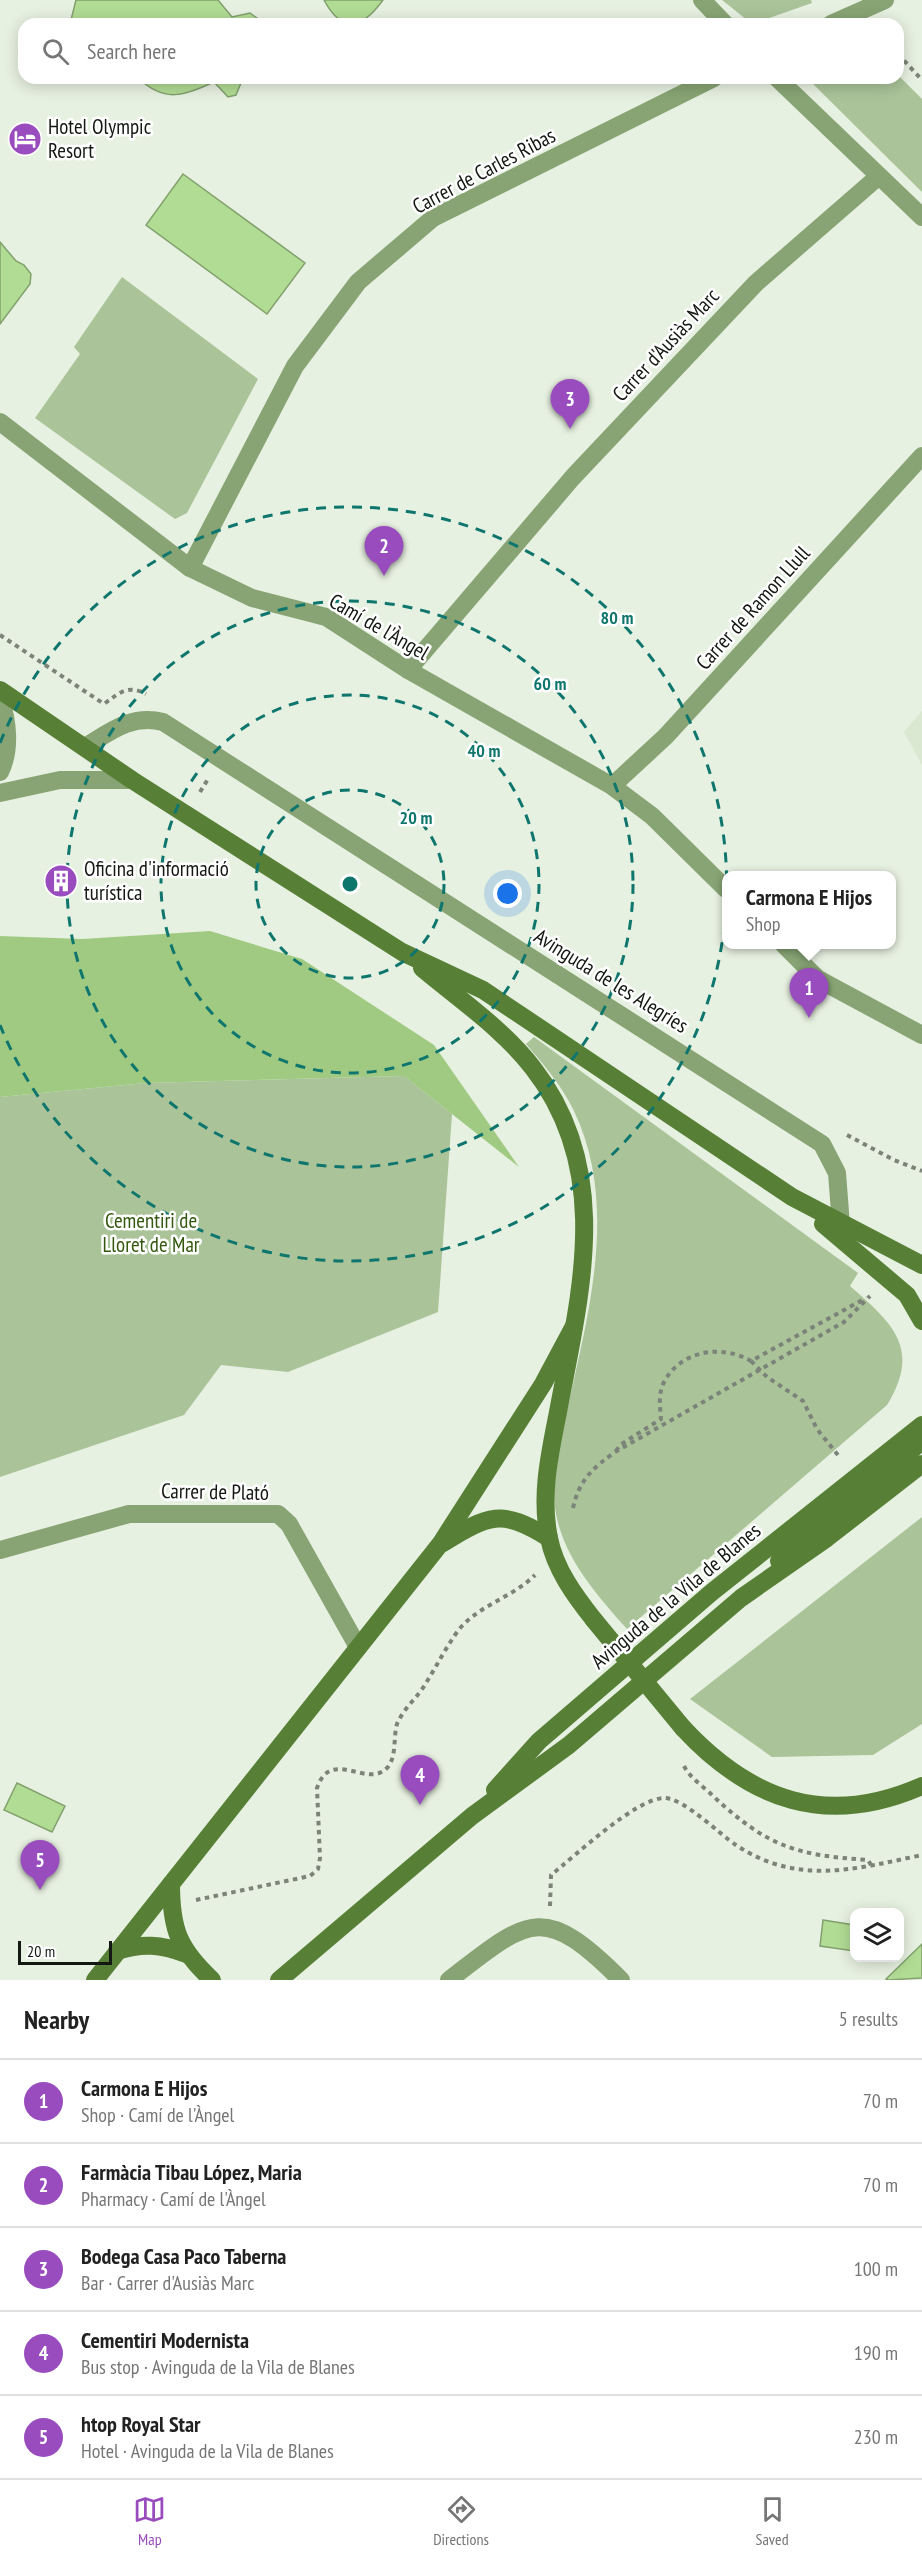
<!DOCTYPE html>
<html lang="en">
<head>
<meta charset="utf-8">
<style>
  :root { --surface:#fff; --page:#f2f2f2; --text:#222; --muted:#767676; --line:#e0e0e0; --accent:#994cbe }
  body { margin:0; font-family:"PT Sans Narrow",sans-serif; background:var(--page); color:var(--text) }
  .controls { position:absolute; right:18px; bottom:18px; display:grid; overflow:hidden; border-radius:12px; box-shadow:0 3px 15px #0003 }
  .controls button { width:54px; height:54px; display:grid; place-items:center; padding:0; border:0; border-bottom:2px solid var(--line); background:var(--surface); color:var(--text); font:30px sans-serif }
  .scale { position:absolute; left:18px; bottom:15px; width:94px; box-sizing:border-box; padding-left:6px; border:3px solid #141812; border-top:0; font-size:16px; line-height:21px; white-space:nowrap; color:#141812; -webkit-text-stroke:4px #fff; paint-order:stroke }
  .you { position:absolute; left:508px; top:894px; width:21px; height:21px; margin:-15px; border:4px solid #fff; border-radius:50%; background:#1a73e8; box-shadow:0 0 0 9px #1a73e833 }
  .badge { display:grid; place-items:center; width:39px; height:39px; border-radius:50%; background:var(--accent); color:#fff; font-size:20px; font-weight:700 }
  .pin { position:absolute; translate:-50% -50px; filter:drop-shadow(0 2px 3px #0008) }
  .pin::after { content:''; position:absolute; top:32px; width:21px; height:18px; background:inherit; clip-path:polygon(0 0,100% 0,50% 100%) }
  .popup { position:absolute; left:722px; top:871px; width:174px; height:78px; box-sizing:border-box; display:grid; place-content:center; border-radius:12px; background:var(--surface); filter:drop-shadow(0 2px 4px #0005); font-size:20px; white-space:nowrap; color:var(--muted) }
  .popup b { font-size:22px; color:var(--text) }
  .popup::after { content:''; position:absolute; left:50%; top:100%; margin-left:-12px; border:12px solid transparent; border-top-color:var(--surface) }
  .list { margin:0; padding:0; list-style:none }
  h2 { display:flex; justify-content:space-between; align-items:center; height:78px; margin:0; padding:0 24px; font-size:26px }
  h2 small { font-size:20px; font-weight:400; color:var(--muted) }
  .list li { display:grid; grid-template-columns:39px 1fr auto; gap:18px; align-items:center; box-sizing:border-box; height:84px; padding:0 24px; border-top:2px solid var(--line) }
  .list b { display:block; font-size:22px; white-space:nowrap }
  .list p { margin:0; font-size:20px; white-space:nowrap; color:var(--muted) }
  .list em { font-size:20px; font-style:normal; color:var(--muted) }
  .icon { flex:none; width:33px; height:33px; fill:none; stroke:currentColor; stroke-width:2; stroke-linecap:round; stroke-linejoin:round }
  .map { position:relative; flex:none; width:922px; height:1980px; overflow:hidden }
  .search { position:absolute; background:var(--surface); box-shadow:0 3px 15px #0003; left:18px; right:18px; top:18px; height:66px; display:flex; align-items:center; gap:15px; box-sizing:border-box; padding:0 21px; border-radius:18px; color:var(--muted); font-size:22px }
  .sheet { height:498px; background:var(--surface) }
  nav { display:flex; justify-content:space-around; align-items:center; box-sizing:border-box; height:84px; border-top:2px solid var(--line); background:var(--surface); font-size:16px; color:var(--muted) }
  nav a { display:grid; justify-items:center; gap:3px }
  nav .on { color:var(--accent) }
  .map>svg:first-child { display:block }
</style>
</head>
<body>
<div class="map">
<svg width="922" height="1980" viewBox="0 0 922 1980">
  <rect width="100%" height="100%" fill="#e7f1e1"/>
  <polygon fill="#dae8d1" points="922,711 922,765 904,732"/>
  <g fill="#aac399">
    <polygon points="722,0 811,0 812,3 752,24"/>
    <polygon points="898,75 922,99 922,192 807,78 898,78"/>
    <polygon points="122,277 258,379 187,513 175,519 35,418 80,354 74,347"/>
    <path d="M534,1037L858,1273L850,1286C892,1323 922,1348 887,1405L627,1629C597,1595 565,1560 556,1514C549,1477 562,1433 570,1397C591,1304 617,1201 574,1111C562,1086 544,1065 526,1044Z"/>
    <polygon points="404,1076 452,1114 438,1312 288,1372 221,1365 184,1415 0,1477 0,1097 146,1083"/>
    <polygon points="922,1517 922,1724 873,1755 772,1757 690,1699"/>
  </g>
  <polygon fill="#a0ca82" points="210,931 302,959 434,1045 519,1167 404,1076 146,1083 0,1097 0,936 82,939"/>
  <g fill="#b1dc94" stroke="#82a16d" stroke-width="1.5">
    <polygon points="76,0 218,0 232,17 250,13 265,24 70,24"/>
    <path d="M324,0H383C362,29 342,34 324,0Z"/>
    <path d="M138,78H243L236,95L228,97L214,82C183,96 165,103 138,78Z"/>
    <polygon points="183,174 305,263 267,314 146,225"/>
    <polygon points="0,242 16,261 24,265 31,274 30,284 0,324"/>
    <polygon points="17,1783 65,1806 52,1832 4,1810"/>
    <polygon points="823,1920 854,1925 854,1951 820,1946"/>
    <polygon points="922,1944 922,1978 888,1980 886,1979"/>
  </g>
  <g fill="none" stroke-linecap="round" stroke-linejoin="round">
    <g stroke="#7c8378" stroke-width="4" stroke-dasharray="4.5 4.5" stroke-linecap="butt">
      <polyline points="898,54 922,80"/>
      <path d="M0,635L104,704C119,693 128,684 146,694"/>
      <polyline points="200,792 208,779"/>
      <polyline points="847,1135 894,1160 922,1171"/>
      <polyline points="751,1361 767,1377 803,1401 817,1429 838,1455"/>
      <path d="M616,1451L620,1445L661,1419C660,1406 658,1394 664,1382C681,1350 722,1344 751,1361L866,1298"/>
      <path d="M573,1508C579,1480 593,1468 615,1452L844,1322L870,1296"/>
      <path d="M684,1766C690,1778 704,1787 713,1796C768,1847 795,1855 868,1860L871,1865"/>
      <path d="M196,1900L310,1876L318,1869L320,1858L317,1788C331,1747 367,1789 387,1768C397,1757 393,1738 397,1724C403,1709 418,1697 426,1683C436,1667 444,1651 455,1635C474,1606 511,1599 535,1575"/>
      <path d="M550,1906L551,1875C575,1856 635,1799 664,1798C684,1798 719,1834 736,1845C797,1886 856,1869 922,1855"/>
    </g>
    <g stroke="#88a474" stroke-width="18">
      <polyline points="702,0 725,24"/>
      <polyline points="831,24 885,0"/>
      <polyline points="777,78 922,217"/>
      <polyline points="0,422 190,568 252,598 326,617 408,670 612,786 652,816 726,889"/>
      <polyline points="190,568 295,366 358,282 433,218 714,78"/>
      <polyline points="408,670 573,477 756,283 879,176"/>
      <path d="M0,698C8,721 11,750 0,772"/>
      <path d="M85,747C111,731 132,714 163,722L822,1144L837,1173L841,1225"/>
      <polyline points="612,786 666,736 922,456"/>
      <polyline points="0,793 60,780 132,780"/>
      <polyline points="783,944 818,979 922,1035"/>
      <polyline points="0,1550 129,1514 278,1514 289,1524 358,1647"/>
      <path d="M449,1980C529,1918 543,1902 621,1980"/>
    </g>
    <g stroke="#578036" stroke-width="18">
      <polyline points="0,690 132,780 402,952 483,990 792,1197 922,1265"/>
      <path d="M422,968C459,999 503,1029 533,1068C614,1172 580,1294 558,1412C550,1453 540,1495 549,1538C555,1569 575,1596 594,1620"/>
      <polyline points="823,1224 907,1295 922,1321"/>
      <path d="M443,1543C489,1515 501,1508 549,1538"/>
      <polyline points="779,1561 905,1456 916,1446 922,1428"/>
      <path d="M683,1728C751,1801 827,1828 922,1786"/>
      <polyline points="495,1790 539,1741 712,1592 922,1425"/>
      <path d="M171,1884C171,1930 179,1949 212,1980"/>
      <path d="M117,1951C142,1943 161,1944 186,1954"/>
      <polyline points="95,1980 441,1543 543,1384 574,1326"/>
      <polyline points="279,1980 472,1816 569,1745 741,1598 827,1538 922,1464"/>
    </g>
    <polyline stroke="#578036" stroke-width="18" points="594,1620 683,1728"/>
  </g>
  <g fill="none" stroke="#0f766e" stroke-width="3" stroke-dasharray="10 8">
    <circle cx="350" cy="884" r="94"/>
    <circle cx="350" cy="884" r="189"/>
    <circle cx="350" cy="884" r="283"/>
    <path d="M0 743A377 377 0 1 1 0 1025"/>
  </g>
  <defs>
    <symbol id="hotel-disc" viewBox="-11 -11 22 22"><circle r="9.5" fill="#994cbe" stroke="#fff"/><path d="M-6-4.5h1.5V1H6V5H4.5V3h-9V5H-6ZM-4 0a1.8 1.8 0 1 1 3.6 0ZM.5 0V-2.5h3Q6-2.5 6 0Z" fill="#fff"/></symbol>
    <symbol id="building-disc" viewBox="-11 -11 22 22"><circle r="9.5" fill="#994cbe" stroke="#fff"/><path d="M-4-6H4V6H1V3H-1V6H-4ZM-2.5-4.3h1.7v1.8h-1.7ZM.8-4.3h1.7v1.8H.8ZM-2.5-1h1.7V.8h-1.7ZM.8-1h1.7V.8H.8Z" fill="#fff"/></symbol>
  </defs>
  <g fill-rule="evenodd">
    <use href="#hotel-disc" x="6" y="120" width="38" height="38"/>
    <use href="#building-disc" x="42" y="862" width="38" height="38"/>
  </g>
  <g text-anchor="middle" stroke-width="5" stroke-linejoin="round" paint-order="stroke">
    <g font-size="21" fill="#141812" stroke="#fff" text-anchor="start">
      <text x="48" y="134">Hotel Olympic<tspan x="48" dy="24">Resort</tspan></text>
      <text x="84" y="876">Oficina d'informació<tspan x="84" dy="24">turística</tspan></text>
    </g>
    <g font-size="21" fill="#141812" stroke="#fff">
      <text transform="translate(484 171) rotate(-28)" y="7">Carrer de Carles Ribas</text>
      <text transform="translate(666 345) rotate(-47)" y="7">Carrer d'Ausiàs Marc</text>
      <text transform="translate(753 608) rotate(-48)" y="7">Carrer de Ramon Llull</text>
      <text transform="translate(379 627) rotate(30)" y="7">Camí de l'Àngel</text>
      <text transform="translate(611 981) rotate(32)" y="7">Avinguda de les Alegríes</text>
      <text transform="translate(215 1492) rotate(1)" y="7">Carrer de Plató</text>
      <text transform="translate(676 1596) rotate(-40)" y="7">Avinguda de la Vila de Blanes</text>
    </g>
    <g font-size="21" fill="#33580e" stroke="#fff">
      <text x="151" y="1228">Cementiri de<tspan x="151" dy="24">Lloret de Mar</tspan></text>
    </g>
  </g>
  <circle cx="350" cy="884" r="9" fill="#0f766e" stroke="#fff" stroke-width="3"/>
  <g font-size="18" text-anchor="middle" font-weight="bold" fill="#0f766e" stroke="#fff" stroke-width="5" stroke-linejoin="round" paint-order="stroke">
    <text x="617" y="624">80 m</text>
    <text x="550" y="690">60 m</text>
    <text x="484" y="757">40 m</text>
    <text x="416" y="824">20 m</text>
  </g>
</svg>
<div class="controls">
<button><svg class="icon" aria-label="layers" viewBox="0 0 24 24"><path d="M12 4l9 5-9 5-9-5zM3 14l9 5 9-5"/></svg></button>
</div>
<div class="scale">20 m</div>
<div class="you"></div>
<div class="pin badge" style="left:809px;top:1018px">1</div>
<div class="popup"><b>Carmona E Hijos</b>Shop</div>
<div class="pin badge" style="left:384px;top:576px">2</div>
<div class="pin badge" style="left:570px;top:429px">3</div>
<div class="pin badge" style="left:420px;top:1805px">4</div>
<div class="pin badge" style="left:40px;top:1890px">5</div>
<div class="search"><svg class="icon" aria-label="search" viewBox="0 0 24 24"><circle cx="10" cy="10" r="6"/><path d="M15 15l6 6"/></svg>Search here</div>
</div>
<section class="sheet">
<h2>Nearby<small>5 results</small></h2>
<ul class="list">
<li><span class="badge">1</span><div><b>Carmona E Hijos</b><p>Shop · Camí de l'Àngel</p></div><em>70 m</em></li>
<li><span class="badge">2</span><div><b>Farmàcia Tibau López, Maria</b><p>Pharmacy · Camí de l'Àngel</p></div><em>70 m</em></li>
<li><span class="badge">3</span><div><b>Bodega Casa Paco Taberna</b><p>Bar · Carrer d'Ausiàs Marc</p></div><em>100 m</em></li>
<li><span class="badge">4</span><div><b>Cementiri Modernista</b><p>Bus stop · Avinguda de la Vila de Blanes</p></div><em>190 m</em></li>
<li><span class="badge">5</span><div><b>htop Royal Star</b><p>Hotel · Avinguda de la Vila de Blanes</p></div><em>230 m</em></li>
</ul>
</section>
<nav>
<a class="on"><svg class="icon" aria-label="map" viewBox="0 0 24 24"><path d="M3 6l6-2 6 2 6-2v14l-6 2-6-2-6 2zM9 4v14M15 6v14"/></svg>Map</a>
<a><svg class="icon" aria-label="directions" viewBox="0 0 24 24"><path d="M12 3l9 9-9 9-9-9zM9 14v-3h6M13 9l2 2-2 2"/></svg>Directions</a>
<a><svg class="icon" aria-label="saved" viewBox="0 0 24 24"><path d="M7 4h10v16l-5-4-5 4z"/></svg>Saved</a>
</nav>
</body>
</html>
